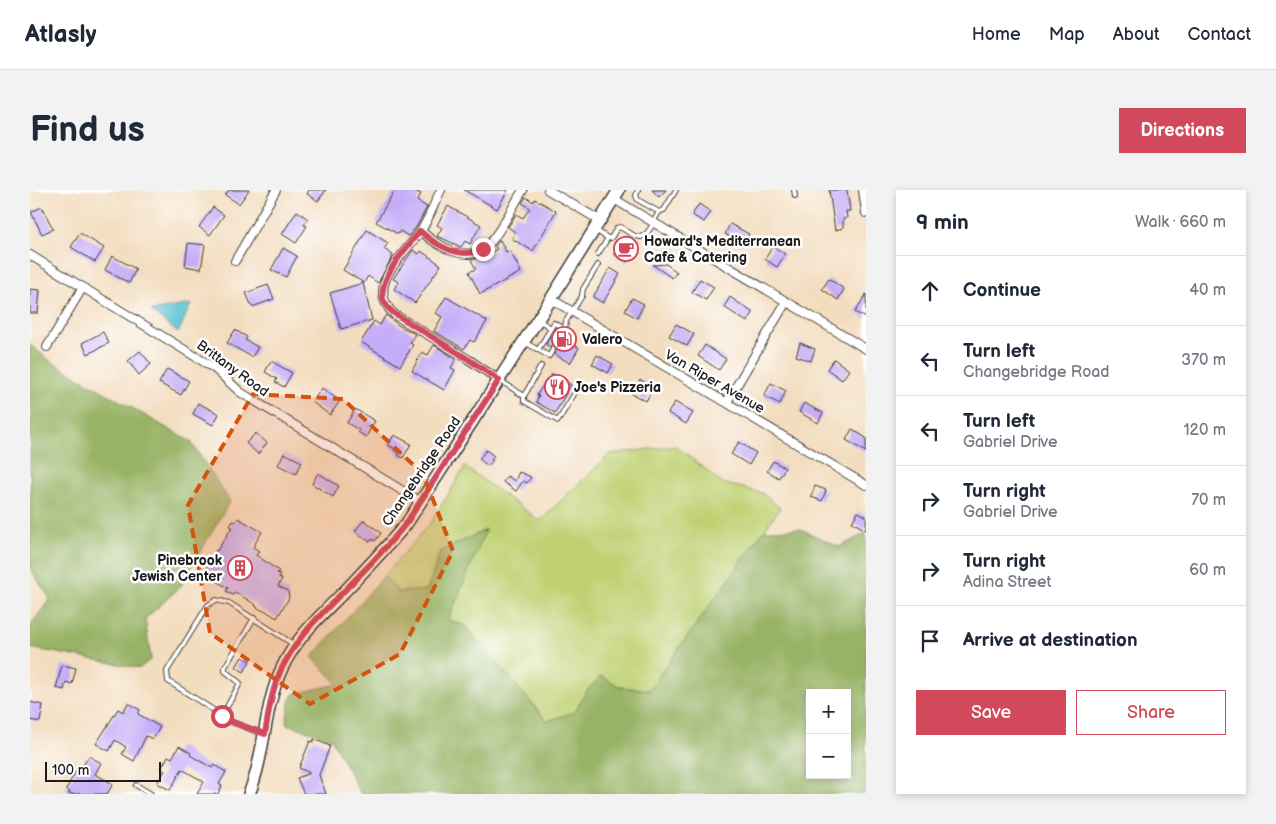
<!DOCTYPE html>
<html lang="en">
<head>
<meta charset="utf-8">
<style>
  :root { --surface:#fff; --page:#f2f2f3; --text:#1f2937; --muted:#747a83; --line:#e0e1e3; --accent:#d1495b }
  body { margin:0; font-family:"Balsamiq Sans",sans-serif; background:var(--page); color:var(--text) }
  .controls { position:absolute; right:15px; bottom:15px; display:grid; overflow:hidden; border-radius:0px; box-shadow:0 2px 8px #0003 }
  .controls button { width:45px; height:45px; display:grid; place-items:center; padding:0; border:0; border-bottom:1px solid var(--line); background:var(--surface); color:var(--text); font:25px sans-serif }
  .scale { position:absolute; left:15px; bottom:12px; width:116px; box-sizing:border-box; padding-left:5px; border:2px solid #1c1c1c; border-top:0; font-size:14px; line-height:18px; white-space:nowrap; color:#1c1c1c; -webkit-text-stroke:4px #fff; paint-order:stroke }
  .stop { position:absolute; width:15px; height:15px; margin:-11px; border:4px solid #d1495b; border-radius:50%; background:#fff }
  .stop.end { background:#d1495b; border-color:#fff; box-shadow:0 1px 5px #0008 }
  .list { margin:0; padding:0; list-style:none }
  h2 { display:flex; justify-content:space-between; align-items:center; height:65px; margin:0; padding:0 20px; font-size:21px }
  h2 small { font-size:16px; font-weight:400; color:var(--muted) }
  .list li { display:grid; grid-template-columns:32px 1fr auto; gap:15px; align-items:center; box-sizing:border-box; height:70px; padding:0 20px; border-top:1px solid var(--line) }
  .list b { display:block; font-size:19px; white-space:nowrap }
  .list p { margin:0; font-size:16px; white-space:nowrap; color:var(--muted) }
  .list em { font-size:16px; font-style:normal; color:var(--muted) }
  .actions { display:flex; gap:10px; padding:15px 20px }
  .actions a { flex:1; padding:11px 0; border:1px solid var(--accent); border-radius:0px; text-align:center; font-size:18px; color:var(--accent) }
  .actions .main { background:var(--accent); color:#fff }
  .icon { flex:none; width:28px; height:28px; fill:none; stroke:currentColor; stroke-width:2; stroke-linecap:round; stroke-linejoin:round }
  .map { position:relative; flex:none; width:836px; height:604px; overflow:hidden; border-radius:0px }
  header { display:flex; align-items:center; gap:30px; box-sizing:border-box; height:70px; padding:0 25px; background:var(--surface); border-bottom:1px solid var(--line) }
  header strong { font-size:24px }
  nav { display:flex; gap:28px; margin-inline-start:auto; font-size:18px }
  .intro { display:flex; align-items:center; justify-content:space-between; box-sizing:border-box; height:120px; padding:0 30px }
  h1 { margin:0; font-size:35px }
  .button { padding:12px 22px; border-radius:0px; background:var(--accent); color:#fff; font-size:18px; font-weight:700 }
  main { display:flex; gap:30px; padding:0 30px }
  aside { flex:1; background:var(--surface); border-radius:0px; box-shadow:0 2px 8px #0003 }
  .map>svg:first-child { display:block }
</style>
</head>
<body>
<header>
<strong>Atlasly</strong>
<nav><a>Home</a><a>Map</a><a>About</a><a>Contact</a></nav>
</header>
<div class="intro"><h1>Find us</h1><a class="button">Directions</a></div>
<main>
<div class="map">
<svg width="836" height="604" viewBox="0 0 836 604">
  <rect width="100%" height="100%" fill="#fff"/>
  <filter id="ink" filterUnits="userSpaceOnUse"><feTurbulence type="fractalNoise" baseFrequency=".02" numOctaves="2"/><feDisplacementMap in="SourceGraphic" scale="10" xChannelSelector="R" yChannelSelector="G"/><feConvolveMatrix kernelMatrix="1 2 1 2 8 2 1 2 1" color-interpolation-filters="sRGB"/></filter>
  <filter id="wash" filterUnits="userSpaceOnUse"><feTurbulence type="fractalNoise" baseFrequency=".0096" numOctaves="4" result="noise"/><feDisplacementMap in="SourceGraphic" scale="20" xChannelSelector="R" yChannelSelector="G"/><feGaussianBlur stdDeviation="1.12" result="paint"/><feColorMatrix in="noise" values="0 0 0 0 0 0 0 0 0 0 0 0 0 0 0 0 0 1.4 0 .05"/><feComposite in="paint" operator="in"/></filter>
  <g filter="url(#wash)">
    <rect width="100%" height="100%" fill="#f3ddbf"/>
    <polygon fill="#c0d173" stroke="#6e7648" points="646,256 692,293 732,303 750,318 619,500 590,497 571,486 556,502 545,522 517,531 435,436 418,430 455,340 410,362 397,400 368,402 354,386 401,332 435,277 510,331 580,264"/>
    <g fill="#98b365" stroke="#5a6840" fill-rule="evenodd">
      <polygon points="0,155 22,172 161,252 200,311 150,397 115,429 121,469 110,478 0,458 0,436 20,409 0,378"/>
      <path d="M771,339L809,357L836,343V604H331L301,548L256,534L260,511L263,504L308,494L282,467L354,386L368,402L397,400L410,362L456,340L418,430L435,436L517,531L545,522L556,502L571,486L590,497L619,500L734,340ZM780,503H817V585H780Z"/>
    </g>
    <polygon fill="#56c2d0" stroke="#396f76" points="161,114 148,143 121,121"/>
    <g id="blocks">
      <g fill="#c5adf7">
        <polygon points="199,0 219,0 209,14 195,5"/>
        <polygon points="279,0 296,0 288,11 277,4"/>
        <polygon points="365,0 383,0 391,4 387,11 397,17 387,36 378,46 370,41 368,44 346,32"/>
        <polygon points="434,0 478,0 467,19"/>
        <polygon points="622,0 636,0 629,7"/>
        <polygon points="799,0 817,0 820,21 816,21 817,28 813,29 813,38 805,40"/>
        <polygon points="496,7 503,12 505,9 526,21 503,61 482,49 485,42 478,37 486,24 493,28 500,18 492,13"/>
        <polygon points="669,14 681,22 674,32 662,25"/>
        <polygon points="418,16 451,35 440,54 435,51 431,57 407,46 412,38 407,35"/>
        <polygon points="12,17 23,39 12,44 1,22"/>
        <polygon points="183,17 194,25 180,45 169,37"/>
        <polygon points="267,21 278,29 274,35 277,36 266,53 252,44"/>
        <polygon points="700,34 719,44 714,54 695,44"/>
        <polygon points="337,40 358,53 354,59 363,65 348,93 338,86 334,93 313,80"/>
        <polygon points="50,43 74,58 65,72 41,57"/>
        <polygon points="595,46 608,54 597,72 584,64"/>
        <polygon points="470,50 476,62 480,61 491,82 450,104 439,82 446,79 441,70 450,68 467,59 465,56"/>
        <polygon points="158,53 175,55 171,79 155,76"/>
        <polygon points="743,56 755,64 747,77 735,69"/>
        <polygon points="253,58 267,66 256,87 241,80"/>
        <polygon points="383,60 389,64 391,61 411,75 385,113 364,99 369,92 363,89"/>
        <polygon points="82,66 106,79 99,93 75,80"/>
        <polygon points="636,74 647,82 642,88 623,75"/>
        <polygon points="580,78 590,84 573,113 563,107"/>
        <polygon points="670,89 684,97 676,110 662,102"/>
        <polygon points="799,89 814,99 808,110 792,99"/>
        <polygon points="333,93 342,130 311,139 300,103"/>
        <polygon points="238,95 244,109 222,117 216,103"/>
        <polygon points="0,99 10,100 8,123 0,123"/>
        <polygon points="836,104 836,128 825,122"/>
        <polygon points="416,107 457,131 444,152 440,150 434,159 404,141 412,127 406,123"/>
        <polygon points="700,107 723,123 717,132 694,117"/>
        <polygon points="602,108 614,114 607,128 595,121"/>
        <polygon points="356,125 368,135 385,144 380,153 383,155 370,176 331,152 344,131 350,135"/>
        <polygon points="646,134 664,144 657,156 639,146"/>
        <polygon points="525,138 530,140 520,157 516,154"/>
        <polygon points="205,140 217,147 215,150 228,157 222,167 197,153"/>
        <polygon points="73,142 79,153 58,164 52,153"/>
        <polygon points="534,148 549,158 540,173 524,164"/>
        <polygon points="770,153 785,159 781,171 766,166"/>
        <polygon points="404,155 426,169 421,178 425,180 414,200 382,181 392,162 398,165"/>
        <polygon points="675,155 696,169 689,180 668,166"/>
        <polygon points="110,161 121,174 109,185 98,171"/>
        <polygon points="567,165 583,174 578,183 562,174"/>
        <polygon points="804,169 819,180 812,190 797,179"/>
        <polygon points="241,171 262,183 254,197 245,192 247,189 235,182"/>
        <polygon points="137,179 159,191 151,205 129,193"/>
        <polygon points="522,184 541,195 525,223 506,212 509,206 507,205 517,189 519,190"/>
        <polygon points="610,190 624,197 616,211 602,204"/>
        <polygon points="741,193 756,201 750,214 734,206"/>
        <polygon points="292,198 310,211 300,225 282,212"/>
        <polygon points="645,212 663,223 656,234 638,223"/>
        <polygon points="168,213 189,224 183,235 163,224"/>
        <polygon points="774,213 793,223 788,233 769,222"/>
        <polygon points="325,219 345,231 336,247 328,242 329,240 317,233"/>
        <polygon points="822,239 836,248 836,262 816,250"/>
        <polygon points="226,243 237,253 228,264 216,253"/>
        <polygon points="364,245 381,254 373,268 368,265 369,263 364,260 365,259 358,255"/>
        <polygon points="709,252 726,263 719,275 701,264"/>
        <polygon points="456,260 464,266 461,269 463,270 458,276 449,269"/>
        <polygon points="254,263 272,272 266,284 248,275"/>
        <polygon points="743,271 755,278 749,288 737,281"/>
        <polygon points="489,282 501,287 497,293 493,291 486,301 473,292 477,286 485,291"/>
        <polygon points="288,283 309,296 303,307 282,294"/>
        <polygon points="785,296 796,300 792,311 781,307"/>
        <polygon points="828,322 836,326 836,340 822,332"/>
        <polygon points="208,328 232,342 223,357 229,361 226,365 249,381 247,383 250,384 249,387 252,389 248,396 258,401 259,408 247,428 234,420 233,421 225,416 226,415 205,402 203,405 196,401 198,398 174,383 177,379 176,378 186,360 187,361 202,337 200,336 203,331 205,332"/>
        <polygon points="334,330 351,343 345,351 342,349 340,352 325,341"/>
        <polygon points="212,467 220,471 214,482 206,477"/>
        <polygon points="32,475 46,478 42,494 36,492 34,500 26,498"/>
        <polygon points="0,512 13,515 10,532 0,530"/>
        <polygon points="98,513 110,520 108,524 130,537 123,549 116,546 104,571 92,564 96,557 85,550 79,561 66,554 88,519 93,522"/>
        <polygon points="284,549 300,556 289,585 296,604 274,604 267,588 280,583 269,578 280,551 283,552"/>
        <polygon points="149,556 161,563 160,565 182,578 184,575 196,582 189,594 192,596 188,604 167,604 174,592 152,579 140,600 127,593 135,581 131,579 138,566 142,568"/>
        <polygon points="59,566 71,573 65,584 83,594 77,604 38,604 40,602 36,599 49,576 52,577"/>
      </g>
    </g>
  </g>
  <g filter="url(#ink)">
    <use href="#blocks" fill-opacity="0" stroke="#3c3934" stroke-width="1"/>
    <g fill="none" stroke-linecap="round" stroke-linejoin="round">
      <defs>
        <g id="service">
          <polyline points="608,0 606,6 608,10 629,22 623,32"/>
          <polyline points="764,0 765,6"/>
          <polyline points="629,22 634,20 646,0"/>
          <polyline points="565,40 578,48"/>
          <polyline points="568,64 578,48 581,48 587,38 590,37 605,46 611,47 617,43 624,33"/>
          <polyline points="510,131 521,138 524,133 535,139"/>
          <polyline points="496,153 519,166 535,139 536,131 552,106 553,99 568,75"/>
          <polyline points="508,160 521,138"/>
          <polyline points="471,191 494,206 511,176"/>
          <polyline points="494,206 494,211 528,231 546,201"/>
          <polyline points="192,526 210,493 195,481 195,477 224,428"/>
          <polyline points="233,544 202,532 138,491 137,481 178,415 186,410 199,413 263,454"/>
          <polyline points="106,595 121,604"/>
        </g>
        <g id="minor">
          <path d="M411,0C404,13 400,27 392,39C376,64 332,96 365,125L438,169L469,190"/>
          <polyline points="518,0 571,31"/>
          <polyline points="833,0 836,23"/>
          <polyline points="584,9 836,159"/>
          <path d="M391,41C406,55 438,75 457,56C471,42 482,17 493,0"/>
          <polyline points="0,65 184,178 210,202 391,312"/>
          <polyline points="205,71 246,0"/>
          <polyline points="521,109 836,295"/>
          <polyline points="17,157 53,97"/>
          <polyline points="697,212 756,112"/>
        </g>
        <path id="secondary" d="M219,604C236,563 233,516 253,476C267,447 291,425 313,403C335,380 357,357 377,333L521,109L589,0"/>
      </defs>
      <use href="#service" stroke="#3c3934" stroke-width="6"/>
      <use href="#minor" stroke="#3c3934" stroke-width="10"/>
      <use href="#secondary" stroke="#3c3934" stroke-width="14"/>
      <use href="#service" stroke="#fff" stroke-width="4"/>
      <use href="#minor" stroke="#fff" stroke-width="8"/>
      <use href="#secondary" stroke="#fff" stroke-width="11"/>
    </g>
  </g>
  <g fill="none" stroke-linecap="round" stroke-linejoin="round" filter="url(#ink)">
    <path stroke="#d1495b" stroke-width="6" d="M192,526L202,532L235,544C239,520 242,496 254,474C268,447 290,425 312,403C334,381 357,358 377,332L469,190L438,169L365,124C360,120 355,116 353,109C348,88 378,56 390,41C407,56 431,70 453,59"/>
  </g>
  <path fill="#d4530e" fill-opacity="0.2" stroke="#d4530e" stroke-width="4" stroke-dasharray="10 6" stroke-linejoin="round" d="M223,204L313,209L393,284L423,361L370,464L280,514L180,443L158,315Z"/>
  <defs>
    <symbol id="cafe-ring" viewBox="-11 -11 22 22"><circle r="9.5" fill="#fff" stroke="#d1495b" stroke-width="1.5"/><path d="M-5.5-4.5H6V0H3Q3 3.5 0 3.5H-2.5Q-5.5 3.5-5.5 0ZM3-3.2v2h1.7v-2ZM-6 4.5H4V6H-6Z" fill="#d1495b"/></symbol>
    <symbol id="fuel-ring" viewBox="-11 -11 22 22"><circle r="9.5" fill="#fff" stroke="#d1495b" stroke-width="1.5"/><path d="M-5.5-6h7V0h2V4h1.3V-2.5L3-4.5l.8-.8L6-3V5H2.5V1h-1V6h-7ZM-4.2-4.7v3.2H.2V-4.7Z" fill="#d1495b"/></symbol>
    <symbol id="restaurant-ring" viewBox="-11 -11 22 22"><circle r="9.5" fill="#fff" stroke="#d1495b" stroke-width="1.5"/><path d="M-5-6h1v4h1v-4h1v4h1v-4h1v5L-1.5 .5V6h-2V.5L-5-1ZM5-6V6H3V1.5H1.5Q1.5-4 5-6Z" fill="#d1495b"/></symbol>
    <symbol id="building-ring" viewBox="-11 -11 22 22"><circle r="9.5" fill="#fff" stroke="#d1495b" stroke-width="1.5"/><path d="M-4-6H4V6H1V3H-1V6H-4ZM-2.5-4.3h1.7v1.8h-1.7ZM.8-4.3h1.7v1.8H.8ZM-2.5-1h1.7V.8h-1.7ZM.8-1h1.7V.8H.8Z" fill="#d1495b"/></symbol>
  </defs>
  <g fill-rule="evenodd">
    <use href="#cafe-ring" x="582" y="45" width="28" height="28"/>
    <use href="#fuel-ring" x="520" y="135" width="28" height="28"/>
    <use href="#restaurant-ring" x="513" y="183" width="28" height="28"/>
    <use href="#building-ring" x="196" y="364" width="28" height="28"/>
  </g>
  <g text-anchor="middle" stroke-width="5" stroke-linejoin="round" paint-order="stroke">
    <g font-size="14" font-weight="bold" fill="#1c1c1c" stroke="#fff" text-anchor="start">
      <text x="614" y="56">Howard's Mediterranean<tspan x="614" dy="16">Cafe &amp; Catering</tspan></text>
      <text x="552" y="154">Valero</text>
      <text x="544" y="202">Joe's Pizzeria</text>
      <text x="192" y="375" text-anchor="end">Pinebrook<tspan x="192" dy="16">Jewish Center</tspan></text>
    </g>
    <g font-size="14" fill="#1c1c1c" stroke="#fff">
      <text transform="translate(203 178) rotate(36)" y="5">Brittany Road</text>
      <text transform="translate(685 191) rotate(30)" y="5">Van Riper Avenue</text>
      <text transform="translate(391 281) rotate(-56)" y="5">Changebridge Road</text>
    </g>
  </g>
</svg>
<div class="controls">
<button>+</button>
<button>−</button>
</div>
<div class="scale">100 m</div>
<div class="stop" style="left:192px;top:526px"></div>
<div class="stop end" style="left:453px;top:59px"></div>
</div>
<aside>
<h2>9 min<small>Walk · 660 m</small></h2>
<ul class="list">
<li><svg class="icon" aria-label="ahead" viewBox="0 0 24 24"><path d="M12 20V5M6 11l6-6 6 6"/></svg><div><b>Continue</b></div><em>40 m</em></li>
<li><svg class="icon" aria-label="left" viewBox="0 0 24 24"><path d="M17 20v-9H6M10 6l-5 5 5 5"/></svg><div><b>Turn left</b><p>Changebridge Road</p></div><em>370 m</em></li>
<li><svg class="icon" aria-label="left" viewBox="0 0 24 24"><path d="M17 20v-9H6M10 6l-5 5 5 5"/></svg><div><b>Turn left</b><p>Gabriel Drive</p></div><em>120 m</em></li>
<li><svg class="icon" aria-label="right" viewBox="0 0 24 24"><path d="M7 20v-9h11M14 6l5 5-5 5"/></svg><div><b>Turn right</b><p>Gabriel Drive</p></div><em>70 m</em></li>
<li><svg class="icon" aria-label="right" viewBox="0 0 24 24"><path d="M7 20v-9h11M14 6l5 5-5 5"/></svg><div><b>Turn right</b><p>Adina Street</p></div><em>60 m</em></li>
<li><svg class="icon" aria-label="arrive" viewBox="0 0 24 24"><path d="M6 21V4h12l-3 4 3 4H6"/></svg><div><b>Arrive at destination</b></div></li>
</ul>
<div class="actions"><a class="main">Save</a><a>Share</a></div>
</aside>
</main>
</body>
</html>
